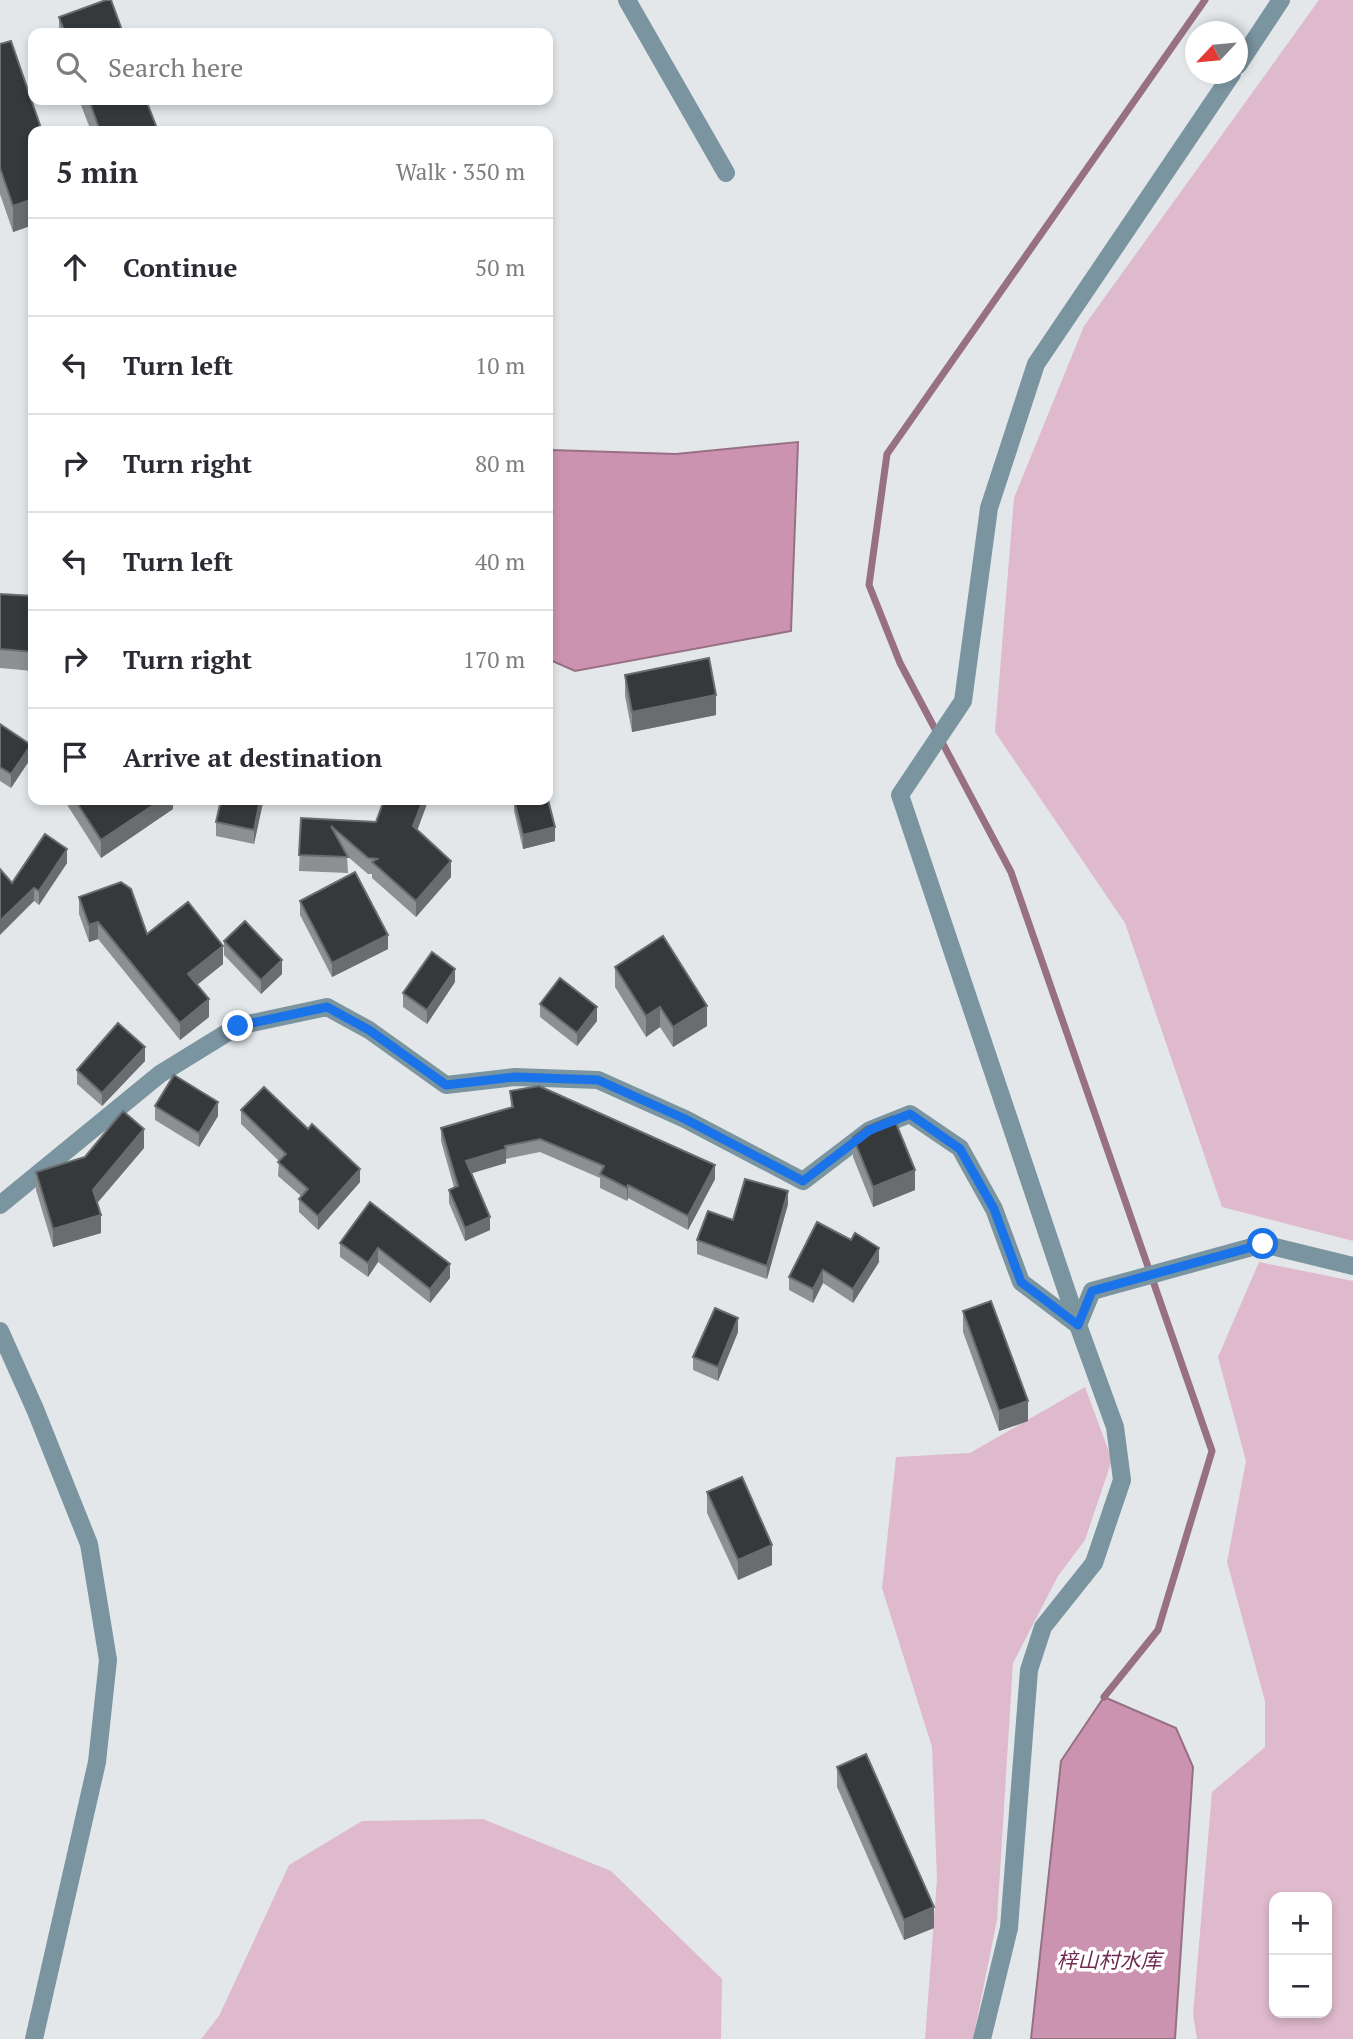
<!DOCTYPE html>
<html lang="en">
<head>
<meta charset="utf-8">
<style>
  :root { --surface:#fff; --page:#f7f7f7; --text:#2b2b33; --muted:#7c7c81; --line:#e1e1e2 }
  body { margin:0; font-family:"PT Serif","Noto Sans SC",serif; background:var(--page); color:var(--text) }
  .controls { position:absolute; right:21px; bottom:21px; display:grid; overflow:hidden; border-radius:14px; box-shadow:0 4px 10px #0003 }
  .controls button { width:63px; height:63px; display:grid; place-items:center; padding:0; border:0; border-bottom:2px solid var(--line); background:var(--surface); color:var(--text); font:35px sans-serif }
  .compass { position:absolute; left:1185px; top:21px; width:63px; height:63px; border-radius:50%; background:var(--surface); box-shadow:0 4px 10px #0003; rotate:244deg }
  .stop { position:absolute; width:21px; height:21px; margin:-16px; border:5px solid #1a73e8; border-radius:50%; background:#fff }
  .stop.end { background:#1a73e8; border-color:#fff; box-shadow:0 2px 7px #0008 }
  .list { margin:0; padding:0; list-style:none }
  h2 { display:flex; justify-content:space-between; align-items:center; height:91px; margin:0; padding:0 28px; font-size:30px }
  h2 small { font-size:23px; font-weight:400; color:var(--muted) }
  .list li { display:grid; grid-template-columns:46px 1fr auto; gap:21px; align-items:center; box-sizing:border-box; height:98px; padding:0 28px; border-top:2px solid var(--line) }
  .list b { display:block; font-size:26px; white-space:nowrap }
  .list em { font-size:23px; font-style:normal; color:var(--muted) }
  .icon { flex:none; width:38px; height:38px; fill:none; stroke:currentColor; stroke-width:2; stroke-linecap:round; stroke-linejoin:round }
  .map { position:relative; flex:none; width:1353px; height:2039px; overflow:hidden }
  .search { position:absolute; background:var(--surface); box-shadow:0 4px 10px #0003; left:28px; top:28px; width:525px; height:77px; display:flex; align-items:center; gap:18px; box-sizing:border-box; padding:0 24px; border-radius:14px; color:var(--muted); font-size:26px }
  .panel { position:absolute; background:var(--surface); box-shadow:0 4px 10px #0003; left:28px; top:126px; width:525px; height:679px; border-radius:14px }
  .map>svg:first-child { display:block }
</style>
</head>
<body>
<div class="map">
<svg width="1353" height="2039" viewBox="0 0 1353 2039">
  <rect width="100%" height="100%" fill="#e3e7e9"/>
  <g fill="#dfbacc" fill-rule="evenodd">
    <polygon points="1319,0 1353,0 1353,1241 1222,1207 1125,923 995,732 1014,498 1084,326"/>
    <path d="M1259,1262L1353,1281V2039H1197L1193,2014L1212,1792L1265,1747V1701L1227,1562L1246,1461L1218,1357ZM1274,1897H1327V2013H1274Z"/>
    <polygon points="1085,1387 1112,1460 1085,1540 1058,1576 1013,1663 997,1920 973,2039 925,2039 937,1879 932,1747 882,1588 896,1457 970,1453"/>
    <polygon points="483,1819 611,1871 722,1979 721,2039 201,2039 219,2016 289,1865 362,1821"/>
  </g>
  <g fill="#cb93af" stroke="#977084" stroke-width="2">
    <polygon points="798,442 791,631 575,671 548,659 551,450 676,454"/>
    <polygon points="1104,1697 1176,1728 1193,1767 1175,2039 1031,2039 1061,1761"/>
  </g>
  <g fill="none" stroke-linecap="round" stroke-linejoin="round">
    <polyline stroke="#977084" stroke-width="7" points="1104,1697 1158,1630 1212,1451 1011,872 900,663 869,585 887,454 1205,0"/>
    <g stroke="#7a94a0" stroke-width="18">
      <polyline points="627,0 726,173"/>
      <polyline points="1238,65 1281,0"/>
      <polyline points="0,1205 160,1074 238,1026 327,1007 369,1030 446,1085 515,1077 598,1080 685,1119 803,1181 870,1130 910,1114 960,1148 994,1209 1021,1282 1078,1325"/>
      <polyline points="1078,1325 900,795 963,701 989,508 1036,364 1232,74"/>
      <polyline points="0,1331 35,1409 89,1544 108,1660 97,1762 34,2039"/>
      <polyline points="982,2039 1009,1928 1029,1670 1043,1627 1094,1563 1122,1480 1115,1427 1078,1325 1092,1291 1263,1244 1353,1266"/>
    </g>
  </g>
  <g fill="#8c9092">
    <polygon points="59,17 123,33 59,33"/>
    <polygon points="0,44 33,131 33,225 13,232 0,194"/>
    <polygon points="79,100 146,100 158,131 91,131"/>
    <polygon points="0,594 33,596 33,671 0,668"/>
    <polygon points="625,675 716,715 632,732 625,696"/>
    <polygon points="0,724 31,758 11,788 0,781"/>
    <polygon points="64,800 173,800 173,809 101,858"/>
    <polygon points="221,800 264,800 262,807 254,844 216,836 216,822"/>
    <polygon points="384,800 431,800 430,803 428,801 417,830 451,877 416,917 372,878 372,874 368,874 347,856 348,873 299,871 301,818 376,822"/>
    <polygon points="514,800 555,841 523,849 514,811"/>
    <polygon points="67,863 39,905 12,883"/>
    <polygon points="79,897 147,934 223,964 197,985 209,1017 180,1040 98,939 89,942 79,914"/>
    <polygon points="300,901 388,949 332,977 300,915"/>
    <polygon points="224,941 282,974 261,994 224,955"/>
    <polygon points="615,967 707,1026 673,1047 660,1027 646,1037 615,987"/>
    <polygon points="455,982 427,1024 403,1007 403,993"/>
    <polygon points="540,1004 597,1021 577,1046 540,1017"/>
    <polygon points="145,1061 102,1106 77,1084 77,1070"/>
    <polygon points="510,1091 715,1179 688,1230 628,1198 627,1201 600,1188 600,1178 540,1152 506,1159 506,1163 471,1173 490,1230 465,1241 449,1203 449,1190 454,1187 441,1141 441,1128 511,1108"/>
    <polygon points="155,1106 218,1116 199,1147 155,1120"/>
    <polygon points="241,1110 360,1182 318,1230 299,1212 299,1199 301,1196 278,1176 279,1161 241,1124"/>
    <polygon points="853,1137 915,1190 873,1207 853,1157"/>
    <polygon points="144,1148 97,1203 101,1233 53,1247 36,1190 36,1172"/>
    <polygon points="370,1202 450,1278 430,1303 378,1262 368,1277 340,1257 340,1243"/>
    <polygon points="788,1204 767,1279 697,1254 697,1240 733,1220"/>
    <polygon points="851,1240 879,1262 853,1303 823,1283 813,1303 789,1290 789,1277"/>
    <polygon points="963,1311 1028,1421 999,1431 963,1332"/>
    <polygon points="738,1332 718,1381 693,1370 693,1357"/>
    <polygon points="707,1492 772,1565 738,1580 707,1513"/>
    <polygon points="837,1767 934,1928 904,1940 837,1787"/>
  </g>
  <g fill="#6a6d6f">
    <polygon points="33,199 33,225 13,232 13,206"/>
    <polygon points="716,695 716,715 632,732 632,712"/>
    <polygon points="31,745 31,758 11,788 11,774"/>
    <polygon points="161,800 173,800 173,809 101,858 101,840"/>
    <polygon points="260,800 264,800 262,807 254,844 254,830"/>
    <polygon points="423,800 428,800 428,801 413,842 413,826"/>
    <polygon points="555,827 555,841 523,849 523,835"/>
    <polygon points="67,849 67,863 39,905 39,891"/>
    <polygon points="451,861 451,877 416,917 416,901"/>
    <polygon points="34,888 34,901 0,935 0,921"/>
    <polygon points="98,922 98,939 89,942 89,925"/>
    <polygon points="388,935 388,949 332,977 332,963"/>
    <polygon points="223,946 223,964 188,992 188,974"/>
    <polygon points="282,960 282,974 261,994 261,980"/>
    <polygon points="455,969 455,982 427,1024 427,1010"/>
    <polygon points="209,999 209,1017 180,1040 180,1023"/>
    <polygon points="707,1006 707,1026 673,1047 673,1027"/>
    <polygon points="597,1007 597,1021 577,1046 577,1033"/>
    <polygon points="660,1007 660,1027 646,1037 646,1016"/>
    <polygon points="145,1047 145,1061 102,1106 102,1093"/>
    <polygon points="218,1102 218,1116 199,1147 199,1133"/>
    <polygon points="144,1129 144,1148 93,1208 93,1190"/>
    <polygon points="506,1149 506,1163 466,1175 466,1161"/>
    <polygon points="715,1165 715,1179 688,1230 688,1216"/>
    <polygon points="360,1169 360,1182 318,1230 318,1216"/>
    <polygon points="915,1170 915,1190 873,1207 873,1187"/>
    <polygon points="628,1185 628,1198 627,1201 627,1188"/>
    <polygon points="788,1191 788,1204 767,1279 767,1266"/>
    <polygon points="101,1215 101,1233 53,1247 53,1229"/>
    <polygon points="490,1217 490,1230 465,1241 465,1228"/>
    <polygon points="378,1248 378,1262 368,1277 368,1263"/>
    <polygon points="879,1248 879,1262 853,1303 853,1289"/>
    <polygon points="450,1264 450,1278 430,1303 430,1289"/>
    <polygon points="823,1270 823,1283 813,1303 813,1289"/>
    <polygon points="738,1318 738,1332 718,1381 718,1367"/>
    <polygon points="1028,1401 1028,1421 999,1431 999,1411"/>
    <polygon points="772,1545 772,1565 738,1580 738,1560"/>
    <polygon points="934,1907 934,1928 904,1940 904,1920"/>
  </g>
  <g fill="#36393b" stroke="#6a6d6f" stroke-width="2">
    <polygon points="106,0 111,0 123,33 65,33 59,17"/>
    <polygon points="11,41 42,131 33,131 33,199 13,206 0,168 0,44"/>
    <polygon points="89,100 146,100 158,131 100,131"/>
    <polygon points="0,594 33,596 33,652 0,649"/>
    <polygon points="709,658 716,695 632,712 625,675"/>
    <polygon points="0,724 31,745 11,774 0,767"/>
    <polygon points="75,800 161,800 101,840"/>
    <polygon points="221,800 260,800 254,830 216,822"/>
    <polygon points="384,800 423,800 413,826 451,861 416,901 372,862 377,859 368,858 331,826 348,857 299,855 301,818 376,822"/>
    <polygon points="514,800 548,800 555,827 523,835"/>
    <polygon points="45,834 67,849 39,891 34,888 0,921 0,869 12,883"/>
    <polygon points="355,872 388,935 332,963 300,901"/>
    <polygon points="121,882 131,889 147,934 188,902 223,946 188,974 209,999 180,1023 98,922 89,925 79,897"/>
    <polygon points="245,921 282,960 261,980 224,941"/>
    <polygon points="663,936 707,1006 673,1027 660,1007 646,1016 615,967"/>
    <polygon points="432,952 455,969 427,1010 403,993"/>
    <polygon points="560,978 597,1007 577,1033 540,1004"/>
    <polygon points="118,1023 145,1047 102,1093 77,1070"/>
    <polygon points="174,1075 218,1102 199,1133 155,1106"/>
    <polygon points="539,1086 715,1165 688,1216 628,1185 627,1188 600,1174 604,1166 540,1139 505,1146 506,1149 466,1161 490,1217 465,1228 449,1190 458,1186 441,1128 513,1107 510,1091"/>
    <polygon points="264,1087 308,1129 312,1124 360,1169 318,1216 299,1199 308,1189 278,1162 286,1154 241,1110"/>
    <polygon points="123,1111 144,1129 93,1190 101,1215 53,1229 36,1172 85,1157"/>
    <polygon points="893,1116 915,1170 873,1187 853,1137 866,1127"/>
    <polygon points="745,1179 788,1191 767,1266 697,1240 708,1211 733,1220"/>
    <polygon points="370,1202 450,1264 430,1289 378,1248 368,1263 340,1243"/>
    <polygon points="817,1222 851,1240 855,1233 879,1248 853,1289 823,1270 813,1289 789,1277"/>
    <polygon points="991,1301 1028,1401 999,1411 963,1311"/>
    <polygon points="715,1308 738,1318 718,1367 693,1357"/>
    <polygon points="742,1477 772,1545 738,1560 707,1492"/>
    <polygon points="866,1754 934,1907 904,1920 837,1767"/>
  </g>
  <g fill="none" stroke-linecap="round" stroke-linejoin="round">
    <polyline stroke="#1a73e8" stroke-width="9" points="238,1026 327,1007 369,1030 446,1085 515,1077 598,1080 685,1119 803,1181 870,1130 910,1114 960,1149 994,1209 1021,1282 1078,1325 1092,1291 1263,1244"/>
  </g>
  <g text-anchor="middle" stroke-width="7" stroke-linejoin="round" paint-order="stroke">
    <g font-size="21" font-style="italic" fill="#6f2b51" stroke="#fff">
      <text x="1109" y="1968">梓山村水库</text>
    </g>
  </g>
</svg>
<div class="controls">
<button>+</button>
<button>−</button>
</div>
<svg class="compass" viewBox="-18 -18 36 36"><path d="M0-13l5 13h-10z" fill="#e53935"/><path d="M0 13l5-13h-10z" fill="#7c7c81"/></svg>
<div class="stop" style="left:1263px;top:1244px"></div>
<div class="stop end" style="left:238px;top:1026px"></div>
<div class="search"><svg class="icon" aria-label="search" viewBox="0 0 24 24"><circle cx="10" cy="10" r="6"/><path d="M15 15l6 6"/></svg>Search here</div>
<section class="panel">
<h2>5 min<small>Walk · 350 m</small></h2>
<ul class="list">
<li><svg class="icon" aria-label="ahead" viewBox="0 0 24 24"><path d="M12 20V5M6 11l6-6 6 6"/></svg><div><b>Continue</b></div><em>50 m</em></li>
<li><svg class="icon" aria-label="left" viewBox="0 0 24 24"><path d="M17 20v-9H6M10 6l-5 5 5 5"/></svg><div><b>Turn left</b></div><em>10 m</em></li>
<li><svg class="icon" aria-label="right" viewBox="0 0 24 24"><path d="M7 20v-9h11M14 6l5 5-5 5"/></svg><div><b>Turn right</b></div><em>80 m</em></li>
<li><svg class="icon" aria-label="left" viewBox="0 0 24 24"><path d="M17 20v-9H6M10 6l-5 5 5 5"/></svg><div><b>Turn left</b></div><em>40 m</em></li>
<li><svg class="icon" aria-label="right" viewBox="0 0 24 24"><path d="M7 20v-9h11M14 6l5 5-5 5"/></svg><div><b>Turn right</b></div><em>170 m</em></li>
<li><svg class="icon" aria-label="arrive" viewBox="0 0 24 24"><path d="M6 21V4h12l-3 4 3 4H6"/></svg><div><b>Arrive at destination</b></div></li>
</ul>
</section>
</div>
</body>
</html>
